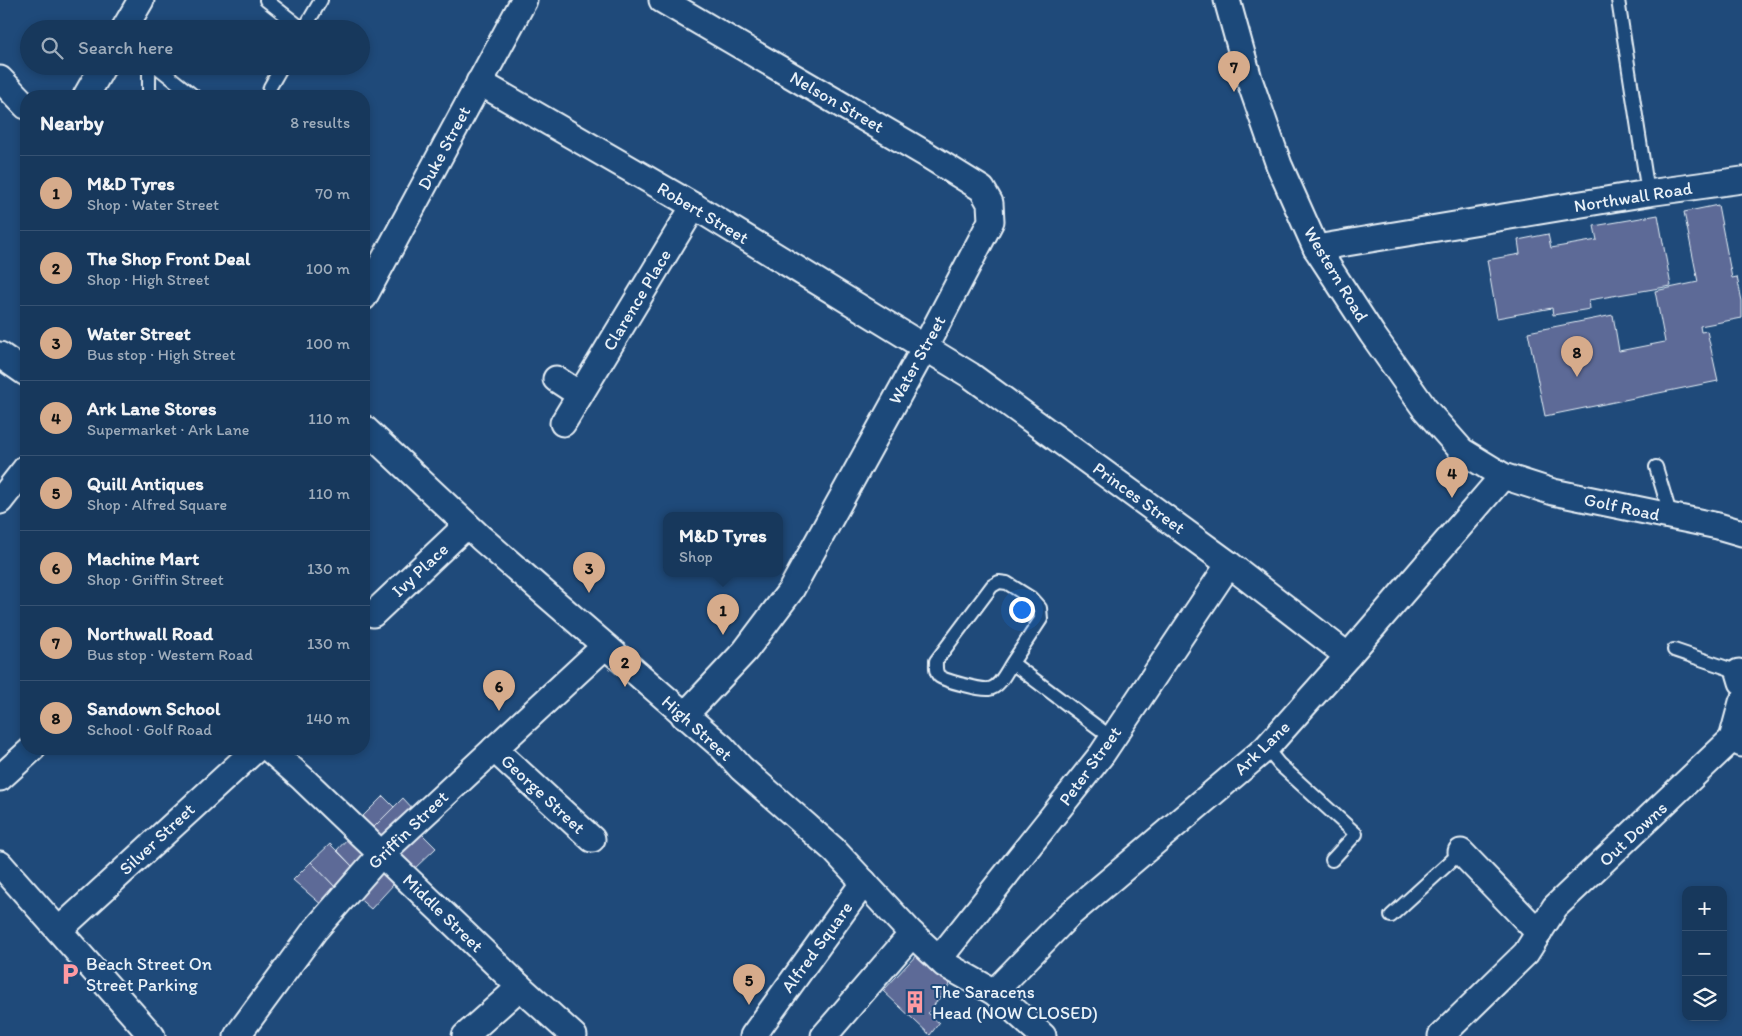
<!DOCTYPE html>
<html lang="en">
<head>
<meta charset="utf-8">
<style>
  :root { --surface:#17385c; --page:#244365; --text:#f1f3f6; --muted:#9eacbb; --line:#365272; --accent:#d6ab8b }
  body { margin:0; font-family:Itim,sans-serif; background:var(--page); color:var(--text) }
  .controls { position:absolute; right:15px; bottom:15px; display:grid; overflow:hidden; border-radius:10px; box-shadow:0 2px 8px #0003 }
  .controls button { width:45px; height:45px; display:grid; place-items:center; padding:0; border:0; border-bottom:1px solid var(--line); background:var(--surface); color:var(--text); font:25px sans-serif }
  .you { position:absolute; left:1021px; top:609px; width:18px; height:18px; margin:-12px; border:4px solid #fff; border-radius:50%; background:#1a73e8; box-shadow:0 0 0 8px #1a73e833 }
  .badge { display:grid; place-items:center; width:32px; height:32px; border-radius:50%; background:var(--accent); color:#111; font-size:16px; font-weight:700 }
  .pin { position:absolute; translate:-50% -41px; filter:drop-shadow(0 1px 2px #0008) }
  .pin::after { content:''; position:absolute; top:26px; width:18px; height:15px; background:inherit; clip-path:polygon(0 0,100% 0,50% 100%) }
  .popup { position:absolute; left:663px; top:512px; width:120px; height:65px; box-sizing:border-box; display:grid; place-content:center; border-radius:10px; background:var(--surface); filter:drop-shadow(0 1px 4px #0005); font-size:16px; white-space:nowrap; color:var(--muted) }
  .popup b { font-size:19px; color:var(--text) }
  .popup::after { content:''; position:absolute; left:50%; top:100%; margin-left:-10px; border:10px solid transparent; border-top-color:var(--surface) }
  .list { margin:0; padding:0; list-style:none }
  h2 { display:flex; justify-content:space-between; align-items:center; height:65px; margin:0; padding:0 20px; font-size:21px }
  h2 small { font-size:16px; font-weight:400; color:var(--muted) }
  .list li { display:grid; grid-template-columns:32px 1fr auto; gap:15px; align-items:center; box-sizing:border-box; height:75px; padding:0 20px; border-top:1px solid var(--line) }
  .list b { display:block; font-size:19px; white-space:nowrap }
  .list p { margin:0; font-size:16px; white-space:nowrap; color:var(--muted) }
  .list em { font-size:16px; font-style:normal; color:var(--muted) }
  .icon { flex:none; width:28px; height:28px; fill:none; stroke:currentColor; stroke-width:2; stroke-linecap:round; stroke-linejoin:round }
  .map { position:relative; flex:none; width:1742px; height:1036px; overflow:hidden }
  .search { position:absolute; background:var(--surface); box-shadow:0 2px 8px #0003; left:20px; top:20px; width:350px; height:55px; display:flex; align-items:center; gap:12px; box-sizing:border-box; padding:0 18px; border-radius:28px; color:var(--muted); font-size:19px }
  .panel { position:absolute; background:var(--surface); box-shadow:0 2px 8px #0003; left:20px; top:90px; width:350px; height:665px; border-radius:20px }
  .map>svg:first-child { display:block }
</style>
</head>
<body>
<div class="map">
<svg width="1742" height="1036" viewBox="0 0 1742 1036">
  <rect width="100%" height="100%" fill="#1f4a7a"/>
  <filter id="ink" filterUnits="userSpaceOnUse"><feTurbulence type="fractalNoise" baseFrequency=".02" numOctaves="2"/><feDisplacementMap in="SourceGraphic" scale="10" xChannelSelector="R" yChannelSelector="G"/><feConvolveMatrix kernelMatrix="1 2 1 2 8 2 1 2 1" color-interpolation-filters="sRGB"/></filter>
  <g filter="url(#ink)">
    <g fill="#5d6b97" stroke="#e8f1f8">
      <polygon points="1718,205 1732,278 1737,277 1742,301 1742,318 1700,326 1701,332 1707,331 1718,381 1545,416 1528,332 1613,315 1619,351 1665,342 1655,291 1698,282 1684,212"/>
      <polygon points="1658,215 1671,286 1589,300 1590,309 1553,315 1552,308 1497,318 1487,260 1520,254 1518,240 1548,234 1551,248 1597,240 1594,226"/>
      <polygon points="383,796 394,807 372,829 361,818"/>
      <polygon points="403,798 415,811 385,841 372,829"/>
      <polygon points="421,833 436,848 413,870 398,854"/>
      <polygon points="348,838 365,854 353,867 337,850"/>
      <polygon points="330,844 355,869 337,889 311,862"/>
      <polygon points="311,862 337,889 323,906 293,880"/>
      <polygon points="379,869 394,884 371,909 356,896"/>
      <polygon points="920,951 953,980 928,1013 939,1023 930,1035 883,991"/>
    </g>
    <g fill="none" stroke-linecap="round" stroke-linejoin="round">
      <defs>
        <g id="lane">
          <polyline points="266,0 303,29"/>
          <polyline points="1618,0 1648,193"/>
          <polyline points="304,29 321,0"/>
          <polyline points="156,66 194,96"/>
          <polyline points="149,96 149,66"/>
          <polyline points="268,96 270,87 282,66"/>
          <polyline points="1656,467 1671,517"/>
          <polyline points="1674,650 1739,672"/>
          <path d="M1012,663C1006,672 1000,687 989,689C981,690 945,681 939,676C935,672 936,666 936,661L992,586L999,582L1007,583L1031,598L1040,608L1041,619L1012,663L1112,738"/>
          <polyline points="1266,748 1279,764 1356,834 1332,860"/>
          <polyline points="1391,916 1461,852"/>
        </g>
        <g id="street">
          <polyline points="662,0 924,153 982,189 990,203 991,221 925,347 791,590 745,651 684,716"/>
          <polyline points="1227,0 1249,79 1279,165 1316,248 1372,334 1425,409 1462,451 1503,476 1553,492 1718,526 1742,533"/>
          <polyline points="124,29 141,0"/>
          <polyline points="0,79 26,106"/>
          <polyline points="479,82 694,206 970,375 1229,564 1348,656"/>
          <polyline points="86,96 103,66"/>
          <polyline points="1316,248 1648,193 1742,180"/>
          <polyline points="364,297 524,0"/>
          <polyline points="0,355 26,373"/>
          <polyline points="556,379 579,394"/>
          <polyline points="563,423 694,206"/>
          <polyline points="364,428 481,538 722,747 741,768 834,850 912,934 939,959 944,964 994,992 1043,1036"/>
          <polyline points="0,501 26,468"/>
          <polyline points="373,614 467,525"/>
          <polyline points="1739,672 1742,682"/>
          <polyline points="1732,739 1742,702"/>
          <polyline points="269,749 303,779 520,987 574,1036"/>
          <polyline points="494,749 592,839"/>
          <polyline points="0,778 32,749"/>
          <polyline points="1461,852 1539,933"/>
          <polyline points="0,864 152,1036"/>
          <polyline points="59,930 256,749"/>
          <polyline points="939,959 1102,754 1229,564"/>
          <polyline points="994,992 1069,915 1266,748 1348,656 1503,476"/>
          <polyline points="237,1036 315,930 381,854 604,647"/>
          <polyline points="465,1036 520,987"/>
          <polyline points="753,1036 864,882"/>
          <polyline points="824,1036 912,934"/>
          <polyline points="1441,1036 1526,953 1555,907 1732,739 1742,744"/>
        </g>
      </defs>
      <use href="#lane" stroke="#e8f1f8" stroke-width="16"/>
      <use href="#street" stroke="#e8f1f8" stroke-width="29"/>
      <use href="#lane" stroke="#1f4a7a" stroke-width="12"/>
      <use href="#street" stroke="#1f4a7a" stroke-width="25"/>
    </g>
  </g>
  <defs>
    <symbol id="parking-bare" viewBox="-9 -9 18 18"><path d="M-3.5-5.5H1a3.5 3.5 0 0 1 0 7H-1V5.5H-3.5ZM-1-3.4V-.6H.8a1.4 1.4 0 0 0 0-2.8Z" fill="#ff9aa2" stroke="#1f4a7a" stroke-width="2.5" paint-order="stroke"/></symbol>
    <symbol id="building-bare" viewBox="-9 -9 18 18"><path d="M-4-6H4V6H1V3H-1V6H-4ZM-2.5-4.3h1.7v1.8h-1.7ZM.8-4.3h1.7v1.8H.8ZM-2.5-1h1.7V.8h-1.7ZM.8-1h1.7V.8H.8Z" fill="#ff9aa2" stroke="#1f4a7a" stroke-width="2.5" paint-order="stroke"/></symbol>
  </defs>
  <g fill-rule="evenodd">
    <use href="#parking-bare" x="54" y="958" width="32" height="32"/>
    <use href="#building-bare" x="899" y="986" width="32" height="32"/>
  </g>
  <g text-anchor="middle" stroke-width="4" stroke-linejoin="round" paint-order="stroke">
    <g font-size="18" fill="#e8f1f8" stroke="#1f4a7a">
      <text transform="translate(837 102) rotate(30)" y="6">Nelson Street</text>
      <text transform="translate(444 148) rotate(-62)" y="6">Duke Street</text>
      <text transform="translate(1633 197) rotate(-9)" y="6">Northwall Road</text>
      <text transform="translate(703 213) rotate(31)" y="6">Robert Street</text>
      <text transform="translate(1336 274) rotate(59)" y="6">Western Road</text>
      <text transform="translate(637 300) rotate(-59)" y="6">Clarence Place</text>
      <text transform="translate(917 360) rotate(-61)" y="6">Water Street</text>
      <text transform="translate(1139 498) rotate(36)" y="6">Princes Street</text>
      <text transform="translate(1622 507) rotate(12)" y="6">Golf Road</text>
      <text transform="translate(420 570) rotate(-43)" y="6">Ivy Place</text>
      <text transform="translate(697 728) rotate(42)" y="6">High Street</text>
      <text transform="translate(1262 748) rotate(-44)" y="6">Ark Lane</text>
      <text transform="translate(1090 766) rotate(-54)" y="6">Peter Street</text>
      <text transform="translate(543 794) rotate(43)" y="6">George Street</text>
      <text transform="translate(408 830) rotate(-44)" y="6">Griffin Street</text>
      <text transform="translate(1633 834) rotate(-43)" y="6">Out Downs</text>
      <text transform="translate(157 839) rotate(-43)" y="6">Silver Street</text>
      <text transform="translate(443 913) rotate(44)" y="6">Middle Street</text>
      <text transform="translate(817 947) rotate(-54)" y="6">Alfred Square</text>
    </g>
    <g font-size="18" fill="#e8f1f8" stroke="#1f4a7a" text-anchor="start">
      <text x="86" y="970">Beach Street On<tspan x="86" dy="21">Street Parking</tspan></text>
      <text x="932" y="998">The Saracens<tspan x="932" dy="21">Head (NOW CLOSED)</tspan></text>
    </g>
  </g>
</svg>
<div class="controls">
<button>+</button>
<button>−</button>
<button><svg class="icon" aria-label="layers" viewBox="0 0 24 24"><path d="M12 4l9 5-9 5-9-5zM3 14l9 5 9-5"/></svg></button>
</div>
<div class="you"></div>
<div class="pin badge" style="left:723px;top:635px">1</div>
<div class="popup"><b>M&amp;D Tyres</b>Shop</div>
<div class="pin badge" style="left:625px;top:687px">2</div>
<div class="pin badge" style="left:589px;top:593px">3</div>
<div class="pin badge" style="left:1452px;top:498px">4</div>
<div class="pin badge" style="left:749px;top:1005px">5</div>
<div class="pin badge" style="left:499px;top:711px">6</div>
<div class="pin badge" style="left:1234px;top:92px">7</div>
<div class="pin badge" style="left:1577px;top:377px">8</div>
<div class="search"><svg class="icon" aria-label="search" viewBox="0 0 24 24"><circle cx="10" cy="10" r="6"/><path d="M15 15l6 6"/></svg>Search here</div>
<section class="panel">
<h2>Nearby<small>8 results</small></h2>
<ul class="list">
<li><span class="badge">1</span><div><b>M&amp;D Tyres</b><p>Shop · Water Street</p></div><em>70 m</em></li>
<li><span class="badge">2</span><div><b>The Shop Front Deal</b><p>Shop · High Street</p></div><em>100 m</em></li>
<li><span class="badge">3</span><div><b>Water Street</b><p>Bus stop · High Street</p></div><em>100 m</em></li>
<li><span class="badge">4</span><div><b>Ark Lane Stores</b><p>Supermarket · Ark Lane</p></div><em>110 m</em></li>
<li><span class="badge">5</span><div><b>Quill Antiques</b><p>Shop · Alfred Square</p></div><em>110 m</em></li>
<li><span class="badge">6</span><div><b>Machine Mart</b><p>Shop · Griffin Street</p></div><em>130 m</em></li>
<li><span class="badge">7</span><div><b>Northwall Road</b><p>Bus stop · Western Road</p></div><em>130 m</em></li>
<li><span class="badge">8</span><div><b>Sandown School</b><p>School · Golf Road</p></div><em>140 m</em></li>
</ul>
</section>
</div>
</body>
</html>
